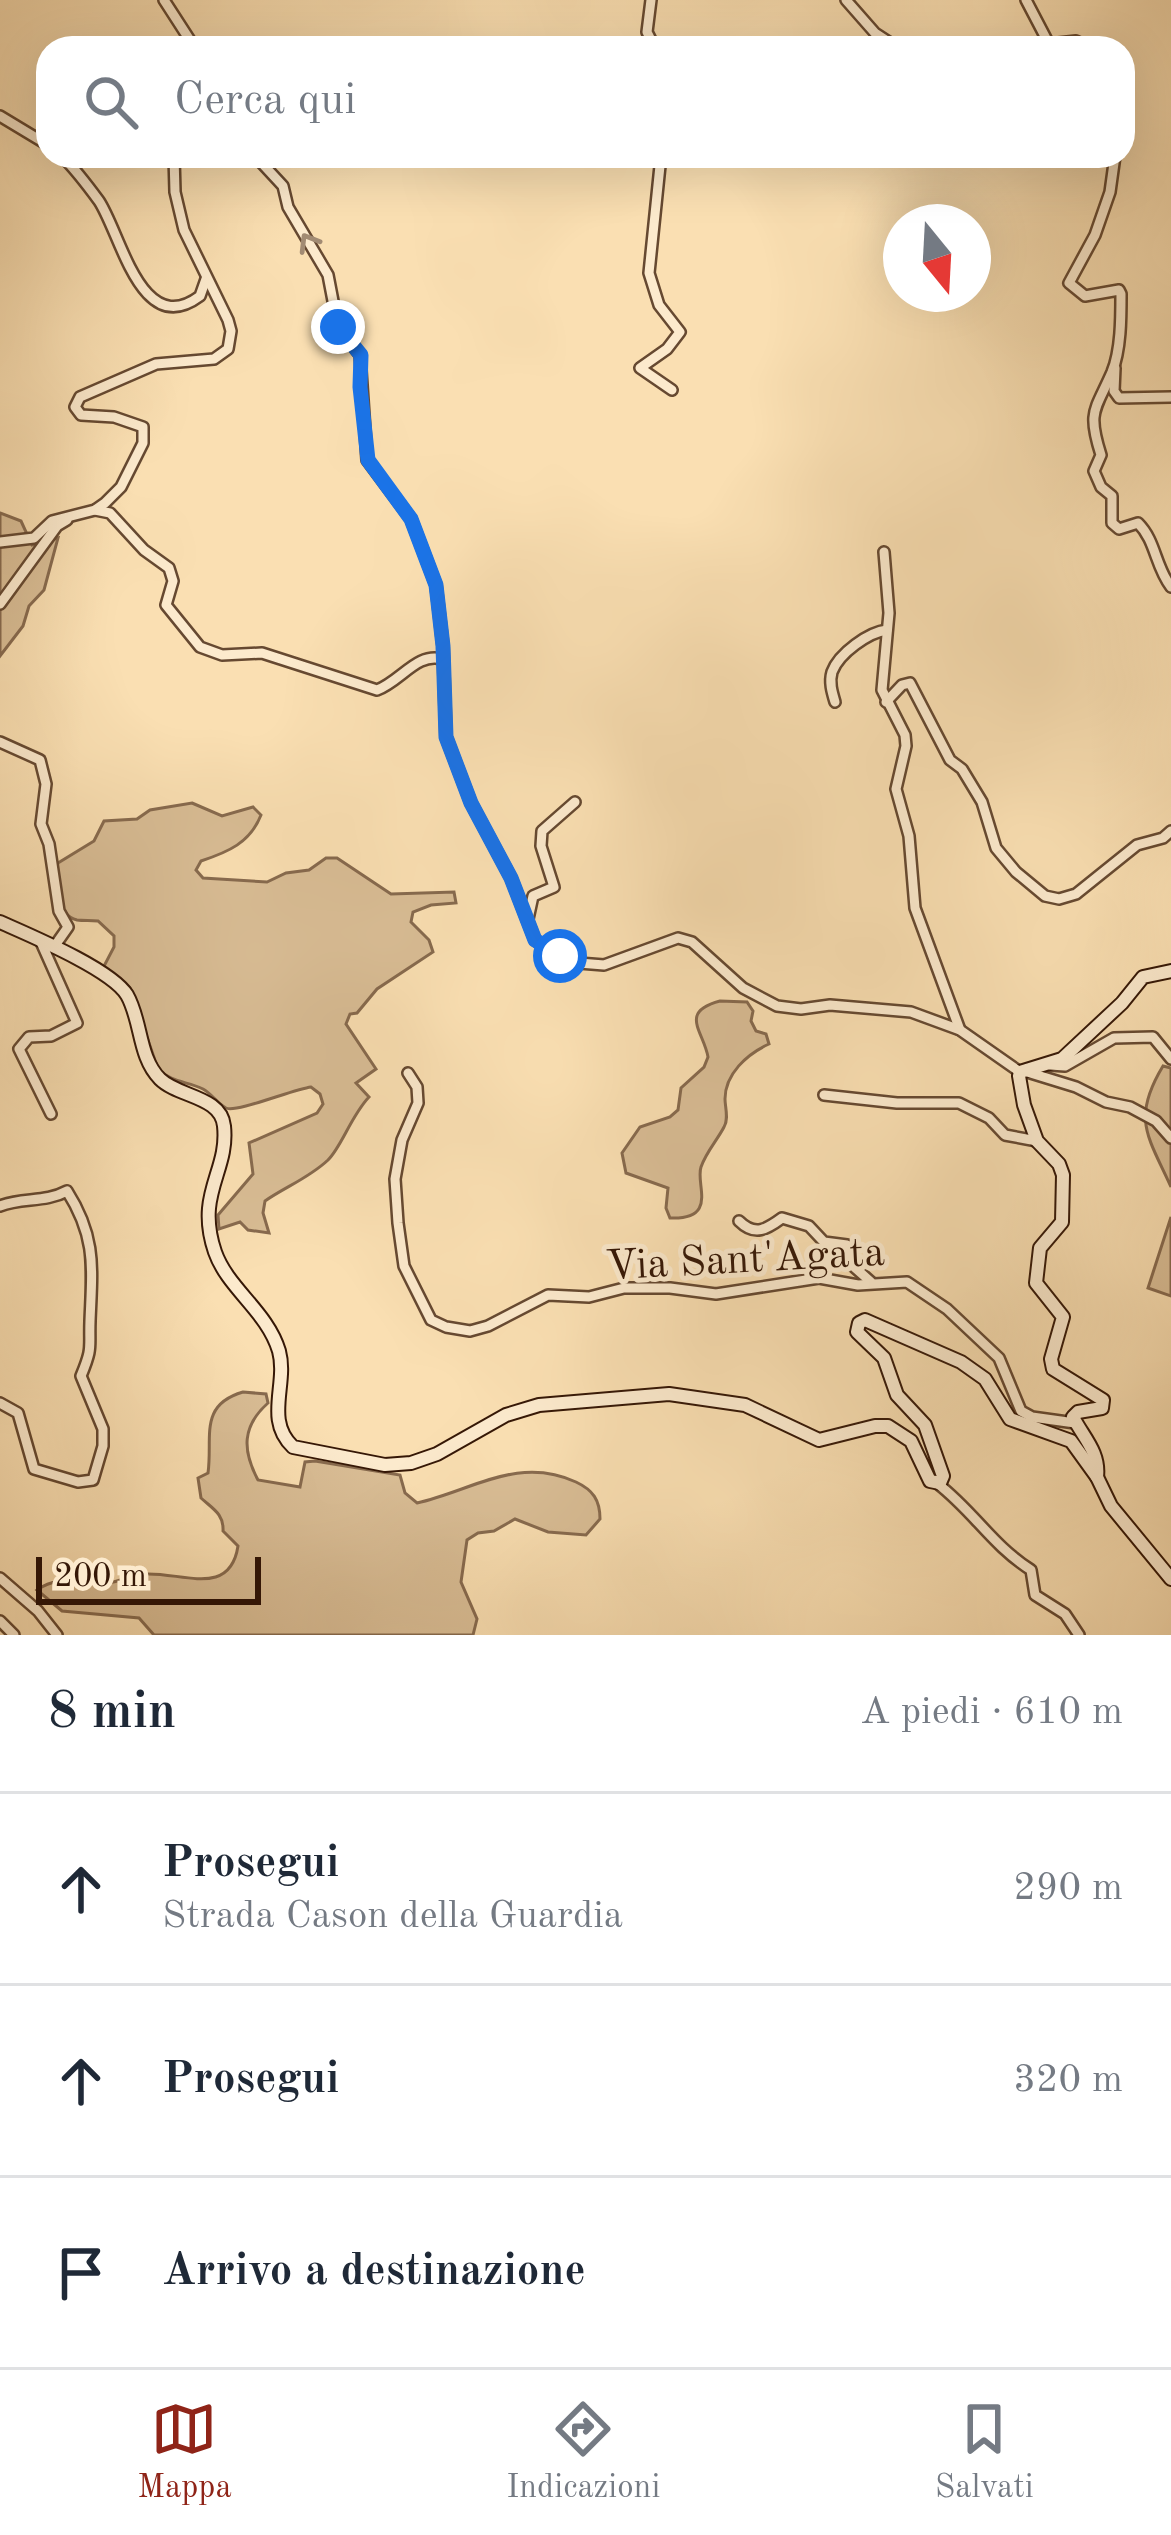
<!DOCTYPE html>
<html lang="it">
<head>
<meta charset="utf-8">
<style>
  :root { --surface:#fff; --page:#f2f2f3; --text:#1f2937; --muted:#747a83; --line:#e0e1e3; --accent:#8f2418 }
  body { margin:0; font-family:"Old Standard TT",serif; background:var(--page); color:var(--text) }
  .compass { position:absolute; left:883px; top:204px; width:108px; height:108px; border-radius:50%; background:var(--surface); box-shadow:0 12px 48px #0002; rotate:162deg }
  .scale { position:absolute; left:36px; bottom:30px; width:225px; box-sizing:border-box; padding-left:12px; border:6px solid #351706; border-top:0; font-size:33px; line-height:42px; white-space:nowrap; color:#351706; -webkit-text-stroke:9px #fceacd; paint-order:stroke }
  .stop { position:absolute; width:36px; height:36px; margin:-27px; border:9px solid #1a73e8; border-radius:50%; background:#fff }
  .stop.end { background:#1a73e8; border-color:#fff; box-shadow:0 3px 12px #0008 }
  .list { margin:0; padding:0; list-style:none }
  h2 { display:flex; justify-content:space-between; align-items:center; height:156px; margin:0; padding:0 48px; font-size:51px }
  h2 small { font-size:39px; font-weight:400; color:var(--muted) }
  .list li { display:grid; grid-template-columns:78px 1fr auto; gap:36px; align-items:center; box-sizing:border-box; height:192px; padding:0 48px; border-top:3px solid var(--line) }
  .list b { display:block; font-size:45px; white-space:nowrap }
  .list p { margin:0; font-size:39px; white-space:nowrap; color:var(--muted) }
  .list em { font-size:39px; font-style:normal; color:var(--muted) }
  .icon { flex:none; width:66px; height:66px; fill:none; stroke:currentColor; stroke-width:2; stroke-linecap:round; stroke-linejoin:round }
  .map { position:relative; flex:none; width:1171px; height:1635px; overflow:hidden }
  .search { position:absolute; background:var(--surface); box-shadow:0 12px 48px #0002; left:36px; right:36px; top:36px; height:132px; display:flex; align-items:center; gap:30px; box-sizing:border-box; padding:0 42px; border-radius:36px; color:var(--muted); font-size:45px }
  .sheet { height:732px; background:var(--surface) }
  nav { display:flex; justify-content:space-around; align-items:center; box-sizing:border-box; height:168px; border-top:3px solid var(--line); background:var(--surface); font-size:33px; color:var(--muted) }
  nav a { display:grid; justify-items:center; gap:6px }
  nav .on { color:var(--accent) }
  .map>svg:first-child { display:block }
</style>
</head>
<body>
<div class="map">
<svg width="1171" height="1635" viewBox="0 0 1171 1635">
  <rect width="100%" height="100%" fill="#fadfb2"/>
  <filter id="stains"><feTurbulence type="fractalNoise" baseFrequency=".00167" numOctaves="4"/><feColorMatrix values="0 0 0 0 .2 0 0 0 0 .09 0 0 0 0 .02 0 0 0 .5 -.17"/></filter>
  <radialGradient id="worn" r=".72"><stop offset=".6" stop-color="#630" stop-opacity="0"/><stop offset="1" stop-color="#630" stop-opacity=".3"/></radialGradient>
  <g fill="#d9bd95" stroke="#876a4e" stroke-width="3">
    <polygon points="0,513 21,521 32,545 58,538 44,590 29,606 23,626 0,656"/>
    <path d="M192,803L222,816L253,807L261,815C250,843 228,852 201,861L196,870L203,878L267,882L286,873L309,870L326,858H337L391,894L454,892L456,903L431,905L413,912L411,922L429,940L433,952L377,989L357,1013L350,1014L346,1024L376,1069L356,1083L369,1097C351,1116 342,1146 328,1160C309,1178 285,1187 265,1201L263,1213L269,1233L248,1230L240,1222L219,1229L218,1215L253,1174L249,1143L317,1113L323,1104L320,1094L311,1087C294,1089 236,1113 226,1108C217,1103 212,1094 203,1089C187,1081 172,1083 158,1069L130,988L103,968L114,947V936L98,921C91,920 84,921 77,920C56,915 52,879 58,863L94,841L104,821L137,819L150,810Z"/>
    <path d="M720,1001L747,1002L753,1011L751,1021L756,1031L766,1034L769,1044C747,1054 725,1074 725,1099C725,1107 729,1119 724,1127C718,1139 706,1152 701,1167C695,1184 719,1220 670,1218L666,1208L668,1188L626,1173L622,1153L640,1127L670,1117L678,1110L681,1088L704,1067L708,1057C704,1032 678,1012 720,1001Z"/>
    <path d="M1163,1066L1171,1068V1187C1148,1136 1131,1119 1163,1066Z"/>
    <polygon points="1171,1217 1171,1296 1148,1288"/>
    <path d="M243,1392L266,1394L268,1403C242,1426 242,1450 258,1480L300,1487L305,1462L315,1461L400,1475L405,1493L417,1503C471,1491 518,1455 576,1482C593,1490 600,1500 600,1519L586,1535L548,1532L515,1519L494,1531L478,1533L467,1540L461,1582L477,1619L473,1635H154L139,1618L62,1611L37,1590C60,1574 74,1585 100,1584C115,1584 130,1575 145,1574C182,1572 230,1598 238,1546L223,1531C224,1514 213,1509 201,1498L198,1478L208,1473C213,1438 198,1405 243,1392Z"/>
  </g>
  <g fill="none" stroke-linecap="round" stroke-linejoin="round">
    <defs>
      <g id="street">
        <polyline points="164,0 195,48"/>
        <polyline points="651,0 647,32 655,48"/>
        <polyline points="846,0 875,33 898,48"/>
        <polyline points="1026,0 1049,44 1076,41 1091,48"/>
        <polyline points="0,116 48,145"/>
        <path d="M62,156C75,169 88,186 99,201C121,234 141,340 200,296L206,279"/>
        <polyline points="234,156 236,160 258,159 283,186 288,207 328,275 338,327 360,355 367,460 411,519 436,585 443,646 446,737 471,803 511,878 535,940 560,956 579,963 604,965 678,938 692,942 743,988 777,1006 801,1009 830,1005 911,1012 960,1030 1020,1072"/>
        <polyline points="661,156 649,273 659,305 680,332 667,349 640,368 672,390"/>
        <path d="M1115,156L1110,192L1095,235L1069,283L1085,296L1119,290L1121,294C1121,318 1121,350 1112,372C1095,411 1087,411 1101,455L1094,471L1101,487L1112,496V523L1119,529L1138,523C1156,541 1155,566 1171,587"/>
        <polyline points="1115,368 1114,391 1119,398 1171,397"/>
        <path d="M95,510L110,513L144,550L169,568L173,581L166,605L200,647L222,655L262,653L377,690C401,681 417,652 442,659"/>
        <polyline points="0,542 34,538 52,521 95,510 105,503 121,487 143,443 143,427 114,417 81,415 75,407 80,397 156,364 214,359 228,349 231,331 228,320 184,230 175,192 174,156"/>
        <polyline points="884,552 889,613 882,690 905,735 906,746 896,789 909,836 915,908 960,1030"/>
        <polyline points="0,604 57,526 67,520"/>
        <path d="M835,702C832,692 829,682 832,672C839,653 869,632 887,630"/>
        <polyline points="886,702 902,685 910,683 950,760 962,769 982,802 996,848 1016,872 1045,896 1059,899 1076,894 1137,845 1163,838 1171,831"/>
        <polyline points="0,742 40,760 46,784 41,824 49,844 59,911 68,927 54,947"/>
        <polyline points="528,919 533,896 554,887 541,846 542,831 575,802"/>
        <polyline points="40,940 77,1023 51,1036 29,1037 19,1049 51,1114"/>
        <polyline points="1050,1065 1065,1066 1114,1038 1153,1037 1171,1059"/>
        <polyline points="1024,1071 1076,1087 1106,1102 1130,1107 1156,1121 1171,1138"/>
        <polyline points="408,1073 417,1087 418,1103 402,1140 395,1179 398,1223 404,1266 431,1320 446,1327 470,1331 488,1326 548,1295 589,1297 624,1288 670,1288 716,1294 819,1278 858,1285 907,1282 947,1309 999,1358 1021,1411 1032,1417 1075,1423"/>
        <polyline points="824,1095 897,1103 959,1103 989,1118 1005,1135 1037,1141"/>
        <path d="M0,1206C22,1197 45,1203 67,1191C97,1238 92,1269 90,1321C89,1349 93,1347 81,1376L103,1429V1446L93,1480L78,1482L34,1469L18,1413L0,1403"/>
        <path d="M739,1221C755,1237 767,1229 782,1218L809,1226L824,1242L847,1245L853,1266L871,1282"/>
        <path d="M938,1484C974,1512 992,1545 1031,1570L1035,1595L1065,1614L1079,1635"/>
        <polyline points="0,1578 38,1611 57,1635"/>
        <polyline points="0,1621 14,1635"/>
      </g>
      <g id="secondary">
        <path d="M0,922C29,935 111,969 127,995C142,1021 138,1057 160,1079C178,1097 221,1096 224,1126C229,1172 195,1193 215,1252C228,1289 267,1311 279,1351C288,1384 264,1420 293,1447L385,1465L411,1463L437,1454L506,1415L539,1405L669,1394L745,1405L819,1440L875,1426H888L911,1441L930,1481L940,1483L943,1476L925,1425L897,1395L884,1358L857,1332L859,1323L865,1320L961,1362L985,1379L1010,1419L1071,1441L1097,1477L1111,1506L1171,1579"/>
        <path d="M1097,1477C1100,1452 1083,1437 1073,1417L1078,1412L1102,1408L1103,1400L1053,1369L1051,1359L1063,1317L1036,1283L1040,1248L1062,1222L1063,1175L1059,1164L1037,1141L1024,1105L1019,1076L1020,1072L1062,1059L1122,1003L1143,977L1171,971"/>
      </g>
    </defs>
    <use href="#street" stroke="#664931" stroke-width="14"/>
    <use href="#secondary" stroke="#351706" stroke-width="16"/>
    <use href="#street" stroke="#fceacd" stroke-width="9"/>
    <use href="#secondary" stroke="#fceacd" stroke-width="12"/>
  </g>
  <defs><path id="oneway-chevron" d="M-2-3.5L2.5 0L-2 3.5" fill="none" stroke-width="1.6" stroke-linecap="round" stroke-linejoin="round" transform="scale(3)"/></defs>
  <use stroke="#a28b73" href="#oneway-chevron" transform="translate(308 242) rotate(-121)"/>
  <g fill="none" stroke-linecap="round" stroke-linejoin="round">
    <polyline stroke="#1a73e8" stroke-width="15" points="338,327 361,355 360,387 368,460 411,519 436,585 443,646 446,737 471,803 511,878 535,940 560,956"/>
  </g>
  <g text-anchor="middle" stroke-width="10" stroke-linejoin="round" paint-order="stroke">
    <g font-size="42" fill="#351706" stroke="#fceacd">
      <text transform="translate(745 1257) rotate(-3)" y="15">Via Sant'Agata</text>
    </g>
  </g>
  <rect width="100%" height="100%" filter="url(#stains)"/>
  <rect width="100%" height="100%" fill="url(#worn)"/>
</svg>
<svg class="compass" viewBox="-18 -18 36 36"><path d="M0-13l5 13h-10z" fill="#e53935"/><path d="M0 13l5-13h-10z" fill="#747a83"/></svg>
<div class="scale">200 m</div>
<div class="stop" style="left:560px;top:956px"></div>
<div class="stop end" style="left:338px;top:327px"></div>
<div class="search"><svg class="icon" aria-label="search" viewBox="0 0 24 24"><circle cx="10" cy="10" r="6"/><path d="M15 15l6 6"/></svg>Cerca qui</div>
</div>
<section class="sheet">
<h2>8 min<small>A piedi · 610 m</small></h2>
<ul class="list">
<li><svg class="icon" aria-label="ahead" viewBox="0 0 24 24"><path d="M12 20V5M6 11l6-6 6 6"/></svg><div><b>Prosegui</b><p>Strada Cason della Guardia</p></div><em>290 m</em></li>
<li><svg class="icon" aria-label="ahead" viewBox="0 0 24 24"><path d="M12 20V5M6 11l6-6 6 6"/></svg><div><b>Prosegui</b></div><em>320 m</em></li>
<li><svg class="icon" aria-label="arrive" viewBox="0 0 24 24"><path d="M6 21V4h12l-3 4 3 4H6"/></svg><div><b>Arrivo a destinazione</b></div></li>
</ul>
</section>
<nav>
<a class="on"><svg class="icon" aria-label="map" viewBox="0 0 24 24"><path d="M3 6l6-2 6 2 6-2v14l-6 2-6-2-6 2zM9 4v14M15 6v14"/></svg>Mappa</a>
<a><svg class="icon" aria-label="directions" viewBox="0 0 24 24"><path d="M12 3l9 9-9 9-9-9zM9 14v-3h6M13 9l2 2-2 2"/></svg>Indicazioni</a>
<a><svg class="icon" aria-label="saved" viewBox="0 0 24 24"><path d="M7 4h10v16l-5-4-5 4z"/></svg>Salvati</a>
</nav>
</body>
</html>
